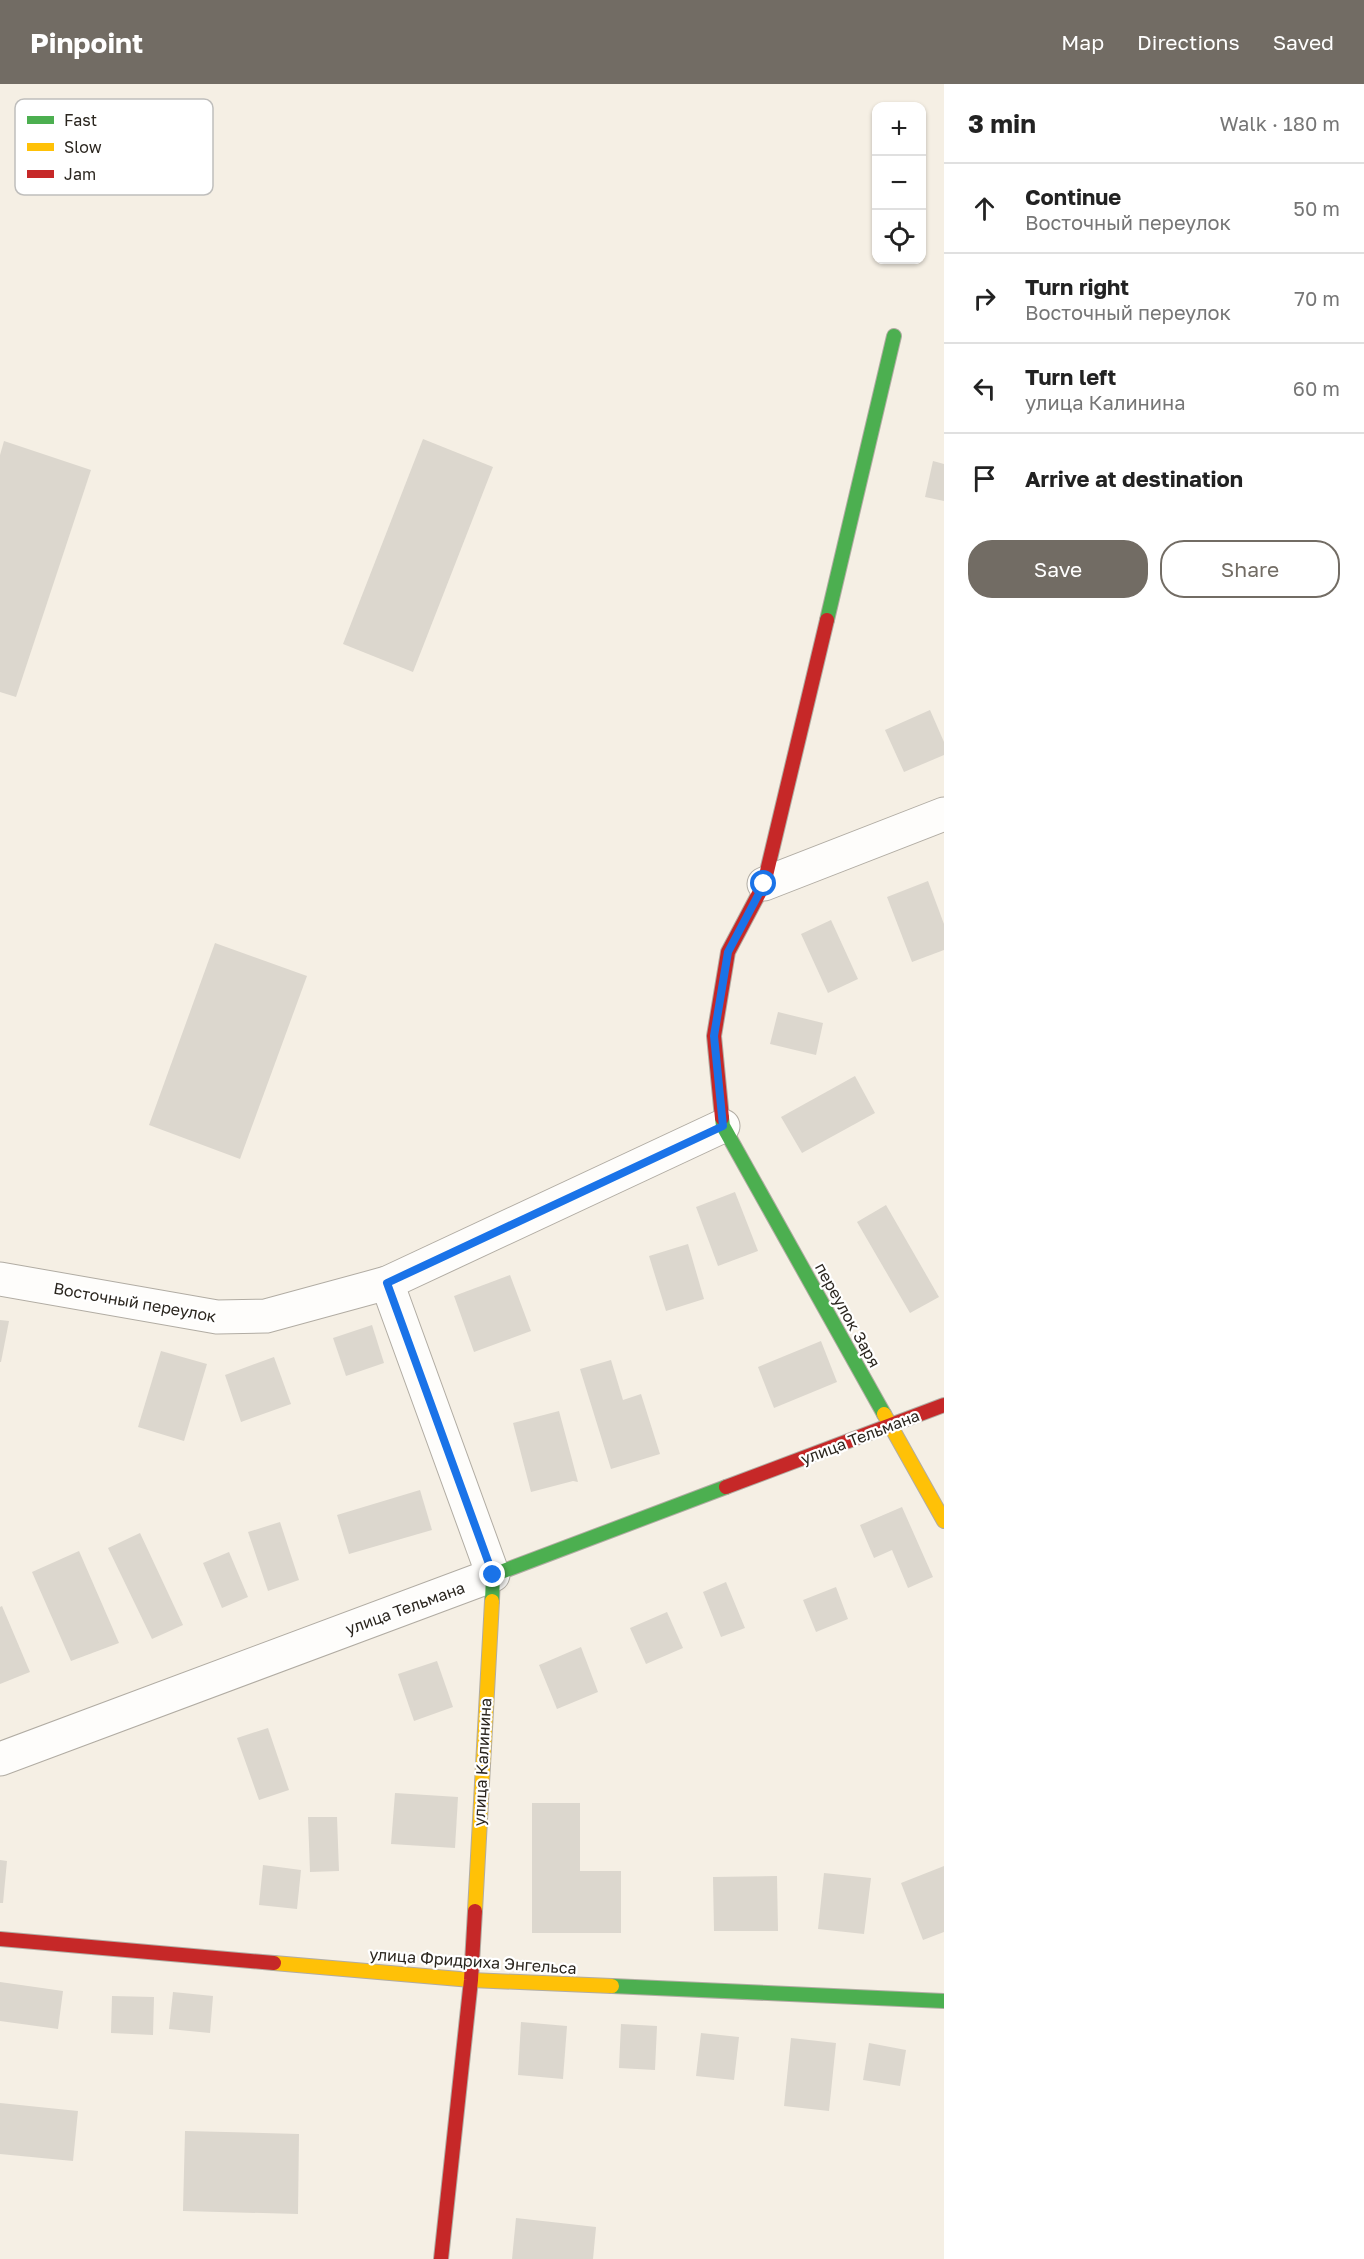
<!DOCTYPE html>
<html lang="en">
<head>
<meta charset="utf-8">
<style>
  :root { --surface:#fff; --page:#f6f6f6; --text:#222; --muted:#767676; --line:#e0e0e0; --accent:#726c64 }
  body { margin:0; font-family:"Golos Text",sans-serif; background:var(--page); color:var(--text) }
  .controls { position:absolute; right:18px; top:18px; display:grid; overflow:hidden; border-radius:12px; box-shadow:0 2px 4px #0004 }
  .controls button { width:54px; height:54px; display:grid; place-items:center; padding:0; border:0; border-bottom:2px solid var(--line); background:var(--surface); color:var(--text); font:30px sans-serif }
  .stop { position:absolute; width:18px; height:18px; margin:-14px; border:4px solid #1a73e8; border-radius:50%; background:#fff }
  .stop.end { background:#1a73e8; border-color:#fff; box-shadow:0 2px 6px #0008 }
  .list { margin:0; padding:0; list-style:none }
  h2 { display:flex; justify-content:space-between; align-items:center; height:78px; margin:0; padding:0 24px; font-size:26px }
  h2 small { font-size:20px; font-weight:400; color:var(--muted) }
  .list li { display:grid; grid-template-columns:39px 1fr auto; gap:18px; align-items:center; box-sizing:border-box; height:90px; padding:0 24px; border-top:2px solid var(--line) }
  .list b { display:block; font-size:22px; white-space:nowrap }
  .list p { margin:0; font-size:20px; white-space:nowrap; color:var(--muted) }
  .list em { font-size:20px; font-style:normal; color:var(--muted) }
  .actions { display:flex; gap:12px; padding:18px 24px }
  .actions a { flex:1; padding:14px 0; border:2px solid var(--accent); border-radius:24px; text-align:center; font-size:21px; color:var(--accent) }
  .actions .main { background:var(--accent); color:#fff }
  .icon { flex:none; width:33px; height:33px; fill:none; stroke:currentColor; stroke-width:2; stroke-linecap:round; stroke-linejoin:round }
  .map { position:relative; flex:none; width:944px; height:2175px; overflow:hidden }
  header { display:flex; align-items:center; gap:36px; box-sizing:border-box; height:84px; padding:0 30px; background:var(--accent); color:#fff }
  header strong { font-size:28px }
  nav { display:flex; gap:33px; margin-inline-start:auto; font-size:21px }
  main { display:flex }
  aside { flex:1; background:var(--surface) }
  .map>svg:first-child { display:block }
</style>
</head>
<body>
<header>
<strong>Pinpoint</strong>
<nav><a>Map</a><a>Directions</a><a>Saved</a></nav>
</header>
<main>
<div class="map">
<svg width="944" height="2175" viewBox="0 0 944 2175">
  <rect width="100%" height="100%" fill="#f5efe4"/>
  <g fill="#dcd7ce">
    <polygon points="423,355 493,383 413,588 343,560"/>
    <polygon points="4,357 91,386 16,613 0,608 0,371"/>
    <polygon points="933,377 944,380 944,417 925,413"/>
    <polygon points="930,626 944,658 944,671 904,688 885,646"/>
    <polygon points="928,797 944,840 944,866 912,878 887,813"/>
    <polygon points="831,836 858,895 828,909 801,850"/>
    <polygon points="215,859 307,892 240,1075 149,1041"/>
    <polygon points="778,928 823,939 816,971 770,960"/>
    <polygon points="855,992 875,1029 802,1069 781,1033"/>
    <polygon points="735,1108 758,1167 718,1182 696,1123"/>
    <polygon points="886,1121 939,1213 910,1229 857,1138"/>
    <polygon points="688,1160 704,1215 666,1227 649,1172"/>
    <polygon points="510,1191 531,1247 474,1268 454,1212"/>
    <polygon points="0,1236 9,1237 1,1278 0,1278"/>
    <polygon points="372,1241 384,1279 346,1292 333,1254"/>
    <polygon points="821,1257 837,1298 774,1324 758,1283"/>
    <polygon points="161,1267 207,1280 184,1357 138,1343"/>
    <polygon points="274,1273 291,1320 241,1338 225,1291"/>
    <polygon points="611,1276 623,1316 641,1310 660,1370 611,1385 580,1285"/>
    <polygon points="559,1327 578,1398 573,1397 531,1408 513,1339"/>
    <polygon points="420,1406 432,1446 349,1470 337,1431"/>
    <polygon points="902,1423 933,1493 908,1504 892,1466 874,1474 860,1441"/>
    <polygon points="280,1438 299,1496 268,1507 248,1448"/>
    <polygon points="140,1449 183,1541 152,1555 108,1464"/>
    <polygon points="79,1467 119,1559 71,1577 32,1488"/>
    <polygon points="229,1468 248,1513 222,1524 203,1479"/>
    <polygon points="726,1498 745,1544 721,1553 703,1508"/>
    <polygon points="836,1503 848,1535 816,1548 803,1516"/>
    <polygon points="2,1522 30,1588 0,1600 0,1523"/>
    <polygon points="667,1528 683,1564 646,1580 630,1544"/>
    <polygon points="581,1563 598,1608 557,1625 539,1581"/>
    <polygon points="437,1577 453,1623 414,1637 398,1590"/>
    <polygon points="268,1644 289,1706 259,1716 237,1654"/>
    <polygon points="395,1709 458,1713 455,1764 391,1760"/>
    <polygon points="532,1719 580,1719 580,1787 621,1787 621,1849 532,1849"/>
    <polygon points="308,1733 337,1733 339,1787 310,1788"/>
    <polygon points="0,1776 7,1777 3,1819 0,1819"/>
    <polygon points="263,1781 301,1786 297,1825 259,1821"/>
    <polygon points="944,1782 944,1848 923,1856 901,1799"/>
    <polygon points="824,1789 871,1794 864,1850 818,1845"/>
    <polygon points="777,1792 778,1847 714,1847 713,1793"/>
    <polygon points="0,1898 63,1907 58,1945 0,1937"/>
    <polygon points="173,1908 213,1912 210,1949 169,1945"/>
    <polygon points="112,1912 154,1913 153,1951 111,1949"/>
    <polygon points="521,1938 567,1942 563,1995 518,1991"/>
    <polygon points="621,1940 657,1942 655,1986 619,1984"/>
    <polygon points="701,1949 739,1953 734,1996 696,1992"/>
    <polygon points="791,1954 836,1959 829,2027 784,2022"/>
    <polygon points="869,1959 906,1966 900,2002 863,1996"/>
    <polygon points="0,2019 78,2027 73,2077 0,2070"/>
    <polygon points="185,2047 299,2050 298,2130 183,2127"/>
    <polygon points="516,2134 596,2143 593,2175 512,2175"/>
  </g>
  <g fill="none" stroke-linecap="round" stroke-linejoin="round">
    <defs>
      <g id="street">
        <polyline points="764,800 944,730"/>
        <polyline points="0,1195 217,1233 266,1232 387,1199 723,1042"/>
        <polyline points="0,1675 493,1491 387,1199"/>
      </g>
      <g id="fast">
        <polyline points="827,536 894,252"/>
        <polyline points="722,1034 723,1042 884,1330"/>
        <polyline points="492,1517 493,1491 726,1403"/>
        <polyline points="612,1902 944,1917"/>
      </g>
      <g id="slow">
        <polyline points="884,1330 944,1437"/>
        <polyline points="475,1827 492,1517"/>
        <polyline points="274,1879 471,1896 612,1902"/>
      </g>
      <g id="jam">
        <polyline points="722,1034 714,952 728,868 764,800 827,536"/>
        <polyline points="726,1403 944,1321"/>
        <polyline points="0,1855 274,1879"/>
        <polyline points="441,2175 471,1896 475,1827"/>
      </g>
    </defs>
    <use href="#street" stroke="#b1aca3" stroke-width="35"/>
    <use href="#fast" stroke="#b1aca3" stroke-width="16"/>
    <use href="#slow" stroke="#b1aca3" stroke-width="16"/>
    <use href="#jam" stroke="#b1aca3" stroke-width="16"/>
    <use href="#street" stroke="#fefdfb" stroke-width="33"/>
    <use href="#fast" stroke="#4caf50" stroke-width="14"/>
    <use href="#slow" stroke="#ffc107" stroke-width="14"/>
    <use href="#jam" stroke="#c62828" stroke-width="14"/>
  </g>
  <g fill="none" stroke-linecap="round" stroke-linejoin="round">
    <polyline stroke="#1a73e8" stroke-width="8" points="493,1491 387,1199 723,1042 714,952 728,868 764,800"/>
  </g>
  <g text-anchor="middle" stroke-width="4.5" stroke-linejoin="round" paint-order="stroke">
    <g font-size="16" fill="#2b261f" stroke="#fff">
      <text transform="translate(135 1218) rotate(10)" y="6">Восточный переулок</text>
      <text transform="translate(848 1231) rotate(61)" y="6">переулок Заря</text>
      <text transform="translate(860 1353) rotate(-21)" y="6">улица Тельмана</text>
      <text transform="translate(405 1524) rotate(-20)" y="6">улица Тельмана</text>
      <text transform="translate(482 1678) rotate(-87)" y="6">улица Калинина</text>
      <text transform="translate(473 1877) rotate(4)" y="6">улица Фридриха Энгельса</text>
    </g>
  </g>
  <rect x="15" y="15" width="198" height="96" rx="9" fill="#fff" stroke="#bfbebc" stroke-width="1.5"/>
  <rect x="27" y="32" width="27" height="8" fill="#4caf50"/>
  <rect x="27" y="59" width="27" height="8" fill="#ffc107"/>
  <rect x="27" y="86" width="27" height="8" fill="#c62828"/>
  <g font-size="16" fill="#2b261f">
    <text x="64" y="42">Fast</text>
    <text x="64" y="69">Slow</text>
    <text x="64" y="96">Jam</text>
  </g>
</svg>
<div class="controls">
<button>+</button>
<button>−</button>
<button><svg class="icon" aria-label="locate" viewBox="0 0 24 24"><circle cx="12" cy="12" r="6"/><path d="M12 2v4M12 18v4M2 12h4M18 12h4"/></svg></button>
</div>
<div class="stop" style="left:764px;top:800px"></div>
<div class="stop end" style="left:493px;top:1491px"></div>
</div>
<aside>
<h2>3 min<small>Walk · 180 m</small></h2>
<ul class="list">
<li><svg class="icon" aria-label="ahead" viewBox="0 0 24 24"><path d="M12 20V5M6 11l6-6 6 6"/></svg><div><b>Continue</b><p>Восточный переулок</p></div><em>50 m</em></li>
<li><svg class="icon" aria-label="right" viewBox="0 0 24 24"><path d="M7 20v-9h11M14 6l5 5-5 5"/></svg><div><b>Turn right</b><p>Восточный переулок</p></div><em>70 m</em></li>
<li><svg class="icon" aria-label="left" viewBox="0 0 24 24"><path d="M17 20v-9H6M10 6l-5 5 5 5"/></svg><div><b>Turn left</b><p>улица Калинина</p></div><em>60 m</em></li>
<li><svg class="icon" aria-label="arrive" viewBox="0 0 24 24"><path d="M6 21V4h12l-3 4 3 4H6"/></svg><div><b>Arrive at destination</b></div></li>
</ul>
<div class="actions"><a class="main">Save</a><a>Share</a></div>
</aside>
</main>
</body>
</html>
